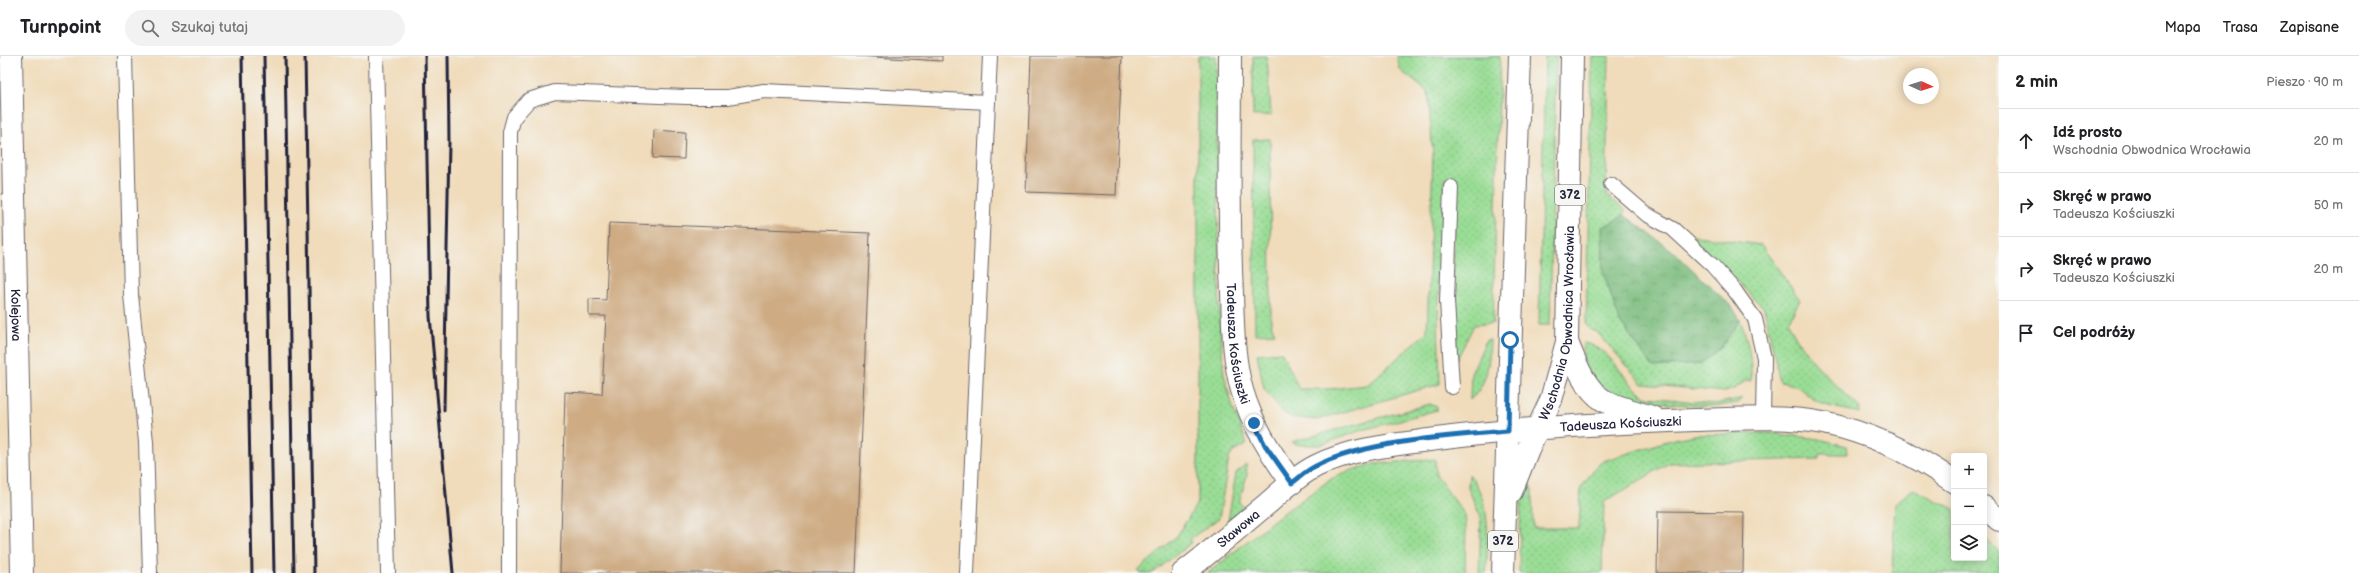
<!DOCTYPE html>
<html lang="pl">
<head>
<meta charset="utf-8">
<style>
  :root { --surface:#fff; --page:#f2f2f2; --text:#202124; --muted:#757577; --line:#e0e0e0 }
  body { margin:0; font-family:"Balsamiq Sans",sans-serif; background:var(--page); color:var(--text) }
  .controls { position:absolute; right:12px; bottom:12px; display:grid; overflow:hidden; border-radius:4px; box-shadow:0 2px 10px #0003 }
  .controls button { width:36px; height:36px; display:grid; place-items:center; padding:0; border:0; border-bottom:1px solid var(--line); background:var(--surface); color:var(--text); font:20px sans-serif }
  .compass { position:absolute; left:1903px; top:12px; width:36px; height:36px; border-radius:50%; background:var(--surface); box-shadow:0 2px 10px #0003; rotate:93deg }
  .stop { position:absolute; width:12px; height:12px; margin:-9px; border:3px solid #1f6fb2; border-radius:50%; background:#fff }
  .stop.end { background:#1f6fb2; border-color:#fff; box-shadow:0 1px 4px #0008 }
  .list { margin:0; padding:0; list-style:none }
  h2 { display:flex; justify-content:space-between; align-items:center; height:52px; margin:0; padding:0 16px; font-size:17px }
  h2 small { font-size:13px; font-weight:400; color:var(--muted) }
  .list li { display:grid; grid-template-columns:26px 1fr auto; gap:12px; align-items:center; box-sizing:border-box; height:64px; padding:0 16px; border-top:1px solid var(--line) }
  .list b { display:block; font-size:15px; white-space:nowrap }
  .list p { margin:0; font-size:13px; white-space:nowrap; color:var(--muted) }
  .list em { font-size:13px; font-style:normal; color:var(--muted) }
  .icon { flex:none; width:22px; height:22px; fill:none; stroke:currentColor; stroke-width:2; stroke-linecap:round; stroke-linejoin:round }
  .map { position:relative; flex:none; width:1999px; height:517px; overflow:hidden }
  header { display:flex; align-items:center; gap:24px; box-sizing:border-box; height:56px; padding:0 20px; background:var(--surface); border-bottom:1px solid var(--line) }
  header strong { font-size:19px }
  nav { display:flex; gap:22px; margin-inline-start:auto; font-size:14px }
  .search { width:280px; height:36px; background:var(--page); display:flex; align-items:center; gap:10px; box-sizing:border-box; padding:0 14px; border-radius:22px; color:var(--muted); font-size:15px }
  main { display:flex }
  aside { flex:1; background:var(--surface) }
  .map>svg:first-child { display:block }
</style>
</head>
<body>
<header>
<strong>Turnpoint</strong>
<div class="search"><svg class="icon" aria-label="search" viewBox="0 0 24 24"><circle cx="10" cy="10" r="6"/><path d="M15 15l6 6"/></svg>Szukaj tutaj</div>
<nav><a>Mapa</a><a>Trasa</a><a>Zapisane</a></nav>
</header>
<main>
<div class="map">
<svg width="1999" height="517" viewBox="0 0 1999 517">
  <defs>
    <pattern id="grass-dots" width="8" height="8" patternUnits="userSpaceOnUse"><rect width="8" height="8" fill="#9add95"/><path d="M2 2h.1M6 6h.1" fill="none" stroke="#84bd81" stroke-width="1.8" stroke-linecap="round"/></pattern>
    <pattern id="forest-crowns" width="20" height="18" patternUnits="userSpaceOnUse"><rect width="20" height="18" fill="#7bbc7e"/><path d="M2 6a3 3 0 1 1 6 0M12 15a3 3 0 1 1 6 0" fill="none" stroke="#649868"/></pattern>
  </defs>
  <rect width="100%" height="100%" fill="#f6f6f2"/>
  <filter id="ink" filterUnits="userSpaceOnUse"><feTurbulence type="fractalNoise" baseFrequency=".025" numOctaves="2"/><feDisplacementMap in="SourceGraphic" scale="8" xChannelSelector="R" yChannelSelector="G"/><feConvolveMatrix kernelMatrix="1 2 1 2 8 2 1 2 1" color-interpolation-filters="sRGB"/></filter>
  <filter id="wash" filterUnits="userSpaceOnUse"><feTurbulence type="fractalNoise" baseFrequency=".012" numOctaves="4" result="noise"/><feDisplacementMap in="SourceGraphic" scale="16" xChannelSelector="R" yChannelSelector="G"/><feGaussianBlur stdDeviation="0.9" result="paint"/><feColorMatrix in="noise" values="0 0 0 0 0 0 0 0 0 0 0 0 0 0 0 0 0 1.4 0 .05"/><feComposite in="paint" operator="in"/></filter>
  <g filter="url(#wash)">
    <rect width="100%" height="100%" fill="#f0dbba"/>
    <g fill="url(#grass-dots)" stroke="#5e8068">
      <polygon points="1198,0 1216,0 1220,273 1224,318 1233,352 1247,388 1233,396 1229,402 1219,462 1190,483 1192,486 1153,517 1140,517 1138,515 1177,480 1198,446"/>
      <polygon points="1253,0 1267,0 1271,59 1253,60"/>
      <polygon points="1397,0 1500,0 1493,267 1474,269 1457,303 1453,244 1455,125 1445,123 1438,263 1440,328 1316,364 1291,361 1285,358 1264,333 1257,298 1282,296 1299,333 1329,333 1367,329 1427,276 1433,100 1428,36 1400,14"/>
      <polygon points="1545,0 1556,0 1550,269 1539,269"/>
      <path d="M1592,0H1609L1606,139L1625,154L1624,159L1602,172L1620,266L1653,311L1700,308L1722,290L1740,264C1748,283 1752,304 1751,325L1747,324L1734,333L1725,336L1643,328L1597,276L1589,273L1586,268Z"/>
      <polygon points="1270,83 1271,268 1275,277 1255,278 1253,84"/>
      <path d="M1690,179L1761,189L1800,244L1788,266C1803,301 1834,326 1860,352L1859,357C1849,354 1832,352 1823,348C1804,340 1802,328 1780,326L1764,252Z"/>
      <path d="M1486,284H1490C1489,307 1488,328 1470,344L1471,318Z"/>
      <path d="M1583,287C1612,290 1623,328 1647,341L1715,348L1743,342L1737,347L1715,351L1632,345L1612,340L1596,328L1583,306Z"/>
      <polygon points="1430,348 1437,351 1437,354 1359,375 1320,389 1300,389 1291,386"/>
      <polygon points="1770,377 1819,383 1846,390 1847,398 1820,398 1820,403 1669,407 1604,446 1602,517 1519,517 1521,439 1524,427 1529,425 1532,434 1533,472 1579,472 1581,432 1594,413 1603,405 1674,383 1695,379"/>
      <polygon points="1435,403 1436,419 1465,459 1466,470 1465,517 1208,517 1275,463 1331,423 1352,414 1374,408"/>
      <polygon points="1246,408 1247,419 1239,446 1244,451 1228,465 1236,417"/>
      <path d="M1469,418C1492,446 1488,482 1486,517H1479L1481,462L1468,432Z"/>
      <polygon points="1913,433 1954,453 1954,502 1984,502 1984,481 1999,496 1999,517 1892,517 1895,447"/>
    </g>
    <polygon fill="url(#forest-crowns)" stroke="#4e6f5c" points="1624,159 1674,196 1733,252 1740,264 1722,290 1700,308 1653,311 1620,266 1603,216 1602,172"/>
    <g id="blocks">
      <g fill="#ceab83">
        <polygon points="856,0 942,0 942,5"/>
        <polygon points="1031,0 1122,0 1116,139 1026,136"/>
        <polygon points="654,74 685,76 684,103 653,102"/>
        <polygon points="609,167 870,177 856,517 560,517 565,336 602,338 606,260 589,260 589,243 606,244"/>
        <polygon points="1658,455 1744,456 1743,517 1657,517"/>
      </g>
    </g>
  </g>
  <g filter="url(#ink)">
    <use href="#blocks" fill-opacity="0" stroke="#6a6367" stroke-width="1"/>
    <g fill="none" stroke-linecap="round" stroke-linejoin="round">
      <defs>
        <g id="lane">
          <polyline points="125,0 131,239 146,386 150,517"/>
          <polyline points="376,0 388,517"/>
          <polyline points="1611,128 1646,158 1673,173 1712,209 1735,235 1755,263 1764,302 1763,362"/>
          <polyline points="1451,131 1447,245 1452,331"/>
          <polyline points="509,517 510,76 514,61 529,44 555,36 687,41 728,41 764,35 988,46"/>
          <polyline points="967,517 990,0"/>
        </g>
        <g id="street">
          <path id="s1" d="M1230,0C1230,79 1228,158 1232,237C1233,269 1233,303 1242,334C1252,369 1271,397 1292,427"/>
          <path d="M1567,286C1575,305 1584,332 1603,344C1618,352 1638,356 1654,362"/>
          <polyline points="1984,451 1999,464"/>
          <path id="s2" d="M1183,517C1212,495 1239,471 1267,448C1282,435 1298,419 1316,410C1350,393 1391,389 1429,384C1517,372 1606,367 1694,364C1737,363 1781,359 1823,367C1872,377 1913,397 1954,426"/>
        </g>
        <g id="secondary">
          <path id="s3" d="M11,0L22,517"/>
        </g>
        <g id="primary">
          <path id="s4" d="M1511,436L1528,393L1551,344L1567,286L1572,0"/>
          <polyline points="1503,517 1520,0"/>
        </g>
      </defs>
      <use href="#lane" stroke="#6a6367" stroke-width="16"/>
      <use href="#street" stroke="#6a6367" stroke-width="24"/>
      <use href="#secondary" stroke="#6a6367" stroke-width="24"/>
      <use href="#primary" stroke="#6a6367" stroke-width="24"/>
      <use href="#lane" stroke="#fff" stroke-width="14"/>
      <use href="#street" stroke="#fff" stroke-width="22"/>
      <use href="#secondary" stroke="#fff" stroke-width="22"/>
      <use href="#primary" stroke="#fff" stroke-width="22"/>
      <g stroke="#22223b" stroke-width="3">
        <polyline points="242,0 252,517"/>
        <polyline points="264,0 274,517"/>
        <polyline points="285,0 294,517"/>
        <polyline points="305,0 314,517"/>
        <polyline points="425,0 430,260 453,517"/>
        <polyline points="444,354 449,86 448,0"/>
      </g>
    </g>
  </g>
  <g fill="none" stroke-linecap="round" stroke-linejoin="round" filter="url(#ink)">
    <path stroke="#1f6fb2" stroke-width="5" d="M1254,367L1265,389L1292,427C1299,422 1306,415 1314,411C1359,386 1456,379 1508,375L1510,284"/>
  </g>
  <g text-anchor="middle" stroke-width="3.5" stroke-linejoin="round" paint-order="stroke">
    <g fill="#f6f6f2" stroke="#626272" stroke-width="1">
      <rect x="1555" y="129" width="30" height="20" rx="3"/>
      <rect x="1488" y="475" width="30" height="20" rx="3"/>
    </g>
    <g font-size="12" font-weight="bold" fill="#22223b">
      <text x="1570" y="143">372</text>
      <text x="1503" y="489">372</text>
    </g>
    <g font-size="13" fill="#22223b" stroke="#f6f6f2">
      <text dy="5" stroke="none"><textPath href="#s3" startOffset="259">Kolejowa</textPath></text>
      <text dy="5" stroke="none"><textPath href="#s4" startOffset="178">Wschodnia Obwodnica Wrocławia</textPath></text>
      <text dy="5" stroke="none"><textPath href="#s1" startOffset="288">Tadeusza Kościuszki</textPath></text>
      <text dy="5" stroke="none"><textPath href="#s2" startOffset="480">Tadeusza Kościuszki</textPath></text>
      <text dy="5" stroke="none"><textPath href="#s2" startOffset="71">Stawowa</textPath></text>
    </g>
  </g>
</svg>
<div class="controls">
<button>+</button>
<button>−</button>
<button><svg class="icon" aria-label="layers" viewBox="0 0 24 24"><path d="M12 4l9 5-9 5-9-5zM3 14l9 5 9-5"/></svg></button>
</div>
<svg class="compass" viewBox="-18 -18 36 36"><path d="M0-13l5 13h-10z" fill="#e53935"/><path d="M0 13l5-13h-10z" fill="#757577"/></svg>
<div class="stop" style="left:1510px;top:284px"></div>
<div class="stop end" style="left:1254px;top:367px"></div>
</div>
<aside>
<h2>2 min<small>Pieszo · 90 m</small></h2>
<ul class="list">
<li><svg class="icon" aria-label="ahead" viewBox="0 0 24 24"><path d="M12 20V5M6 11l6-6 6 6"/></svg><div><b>Idź prosto</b><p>Wschodnia Obwodnica Wrocławia</p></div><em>20 m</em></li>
<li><svg class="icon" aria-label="right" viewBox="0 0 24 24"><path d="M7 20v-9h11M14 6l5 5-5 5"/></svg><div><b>Skręć w prawo</b><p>Tadeusza Kościuszki</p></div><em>50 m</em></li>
<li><svg class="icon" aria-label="right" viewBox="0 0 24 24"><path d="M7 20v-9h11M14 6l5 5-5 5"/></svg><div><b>Skręć w prawo</b><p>Tadeusza Kościuszki</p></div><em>20 m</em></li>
<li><svg class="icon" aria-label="arrive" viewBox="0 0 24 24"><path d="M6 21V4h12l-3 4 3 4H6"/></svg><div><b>Cel podróży</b></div></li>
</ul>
</aside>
</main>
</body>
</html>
